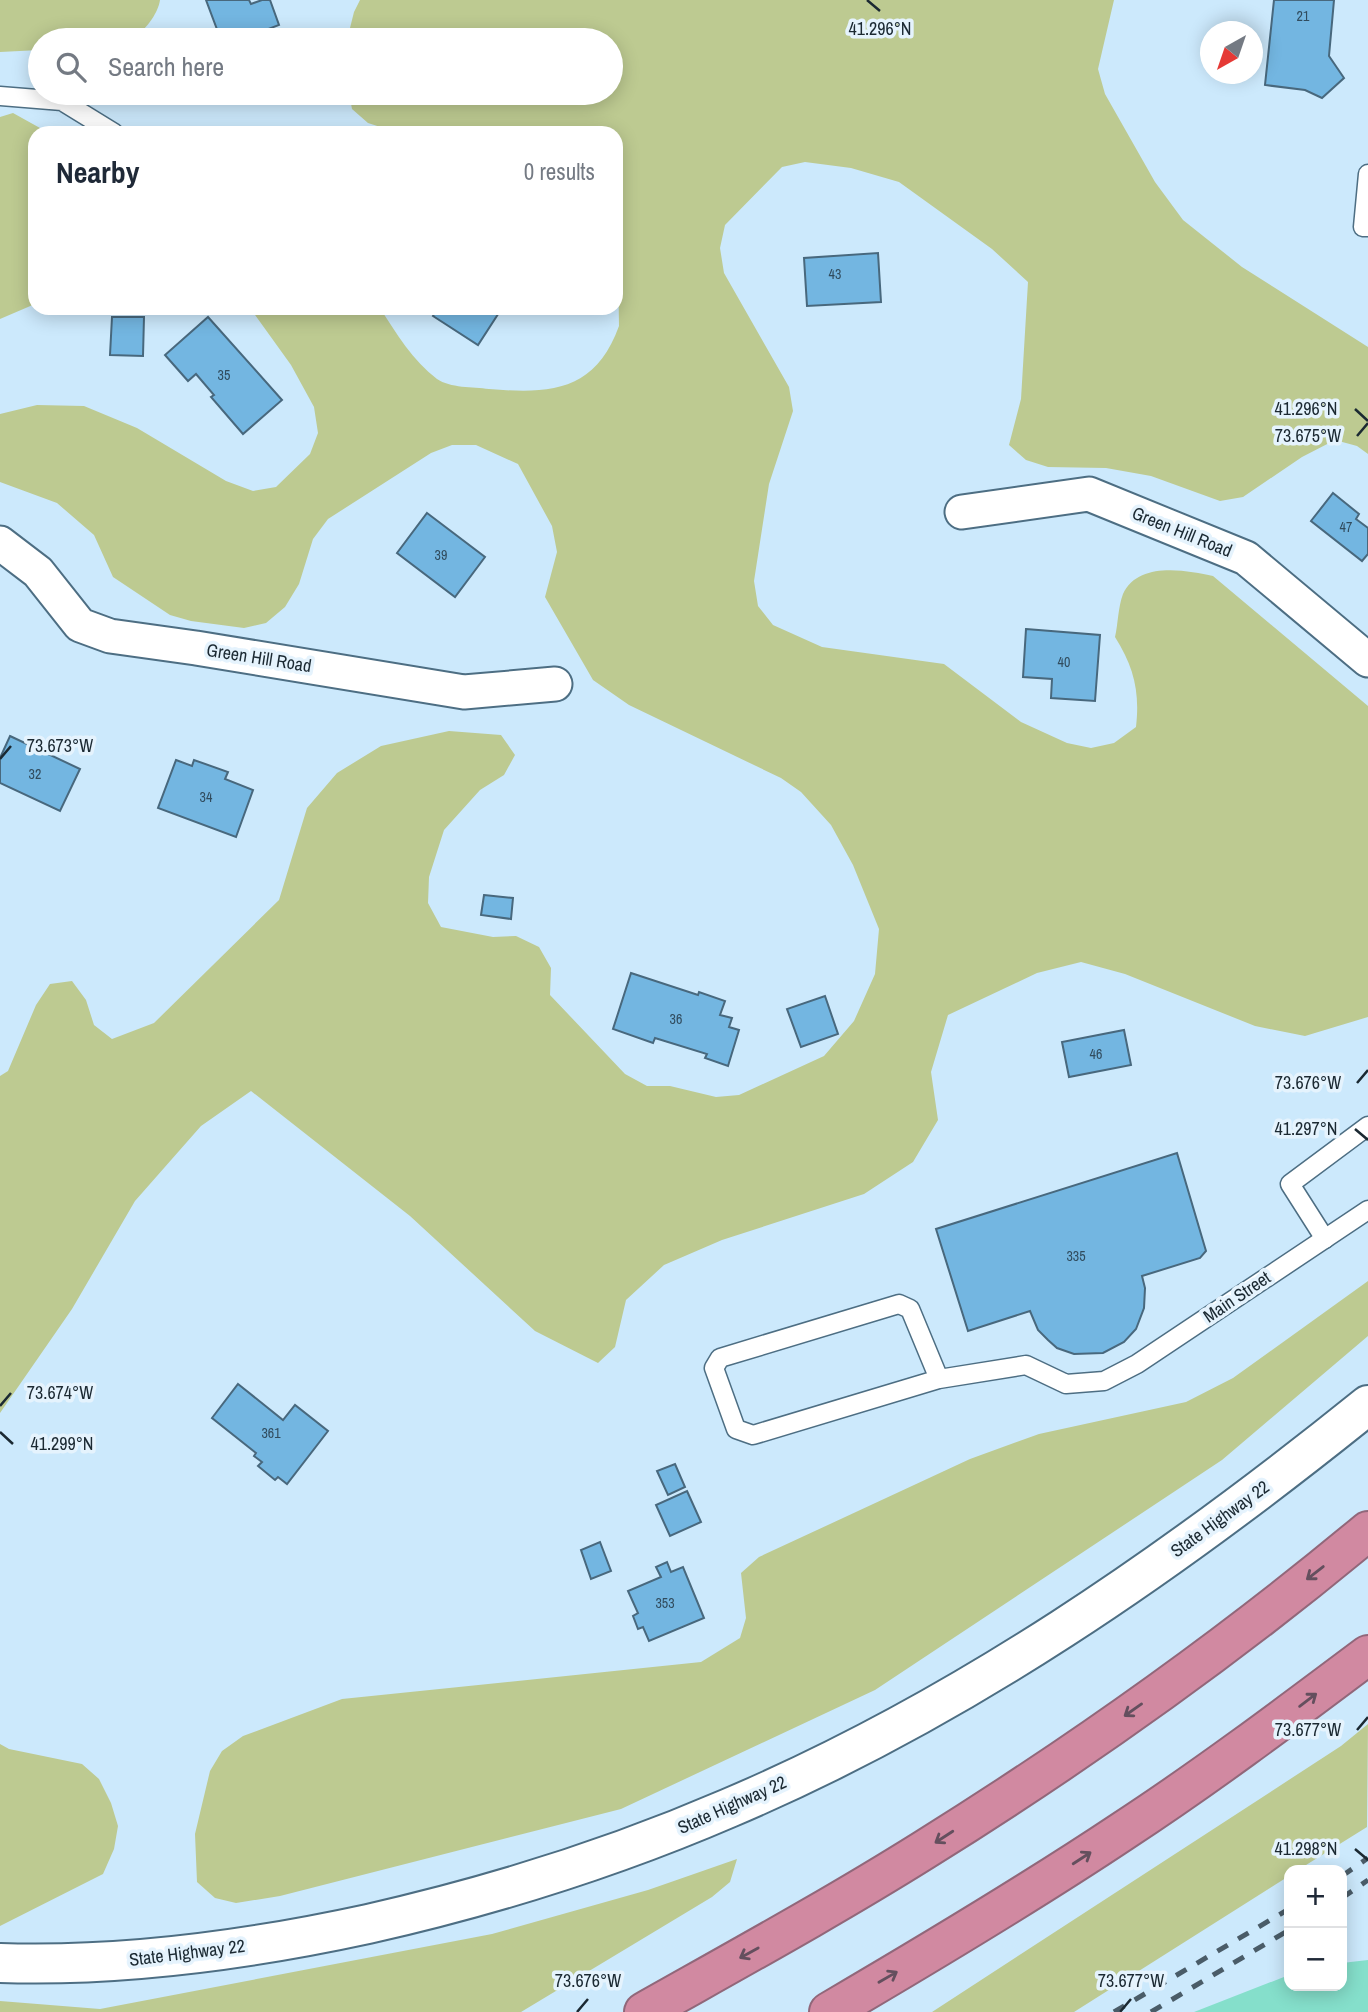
<!DOCTYPE html>
<html lang="en">
<head>
<meta charset="utf-8">
<style>
  :root { --surface:#fff; --page:#f2f2f3; --text:#1f2937; --muted:#747a83; --line:#e0e1e3 }
  body { margin:0; font-family:"Archivo Narrow",sans-serif; background:var(--page); color:var(--text) }
  .controls { position:absolute; right:21px; bottom:21px; display:grid; overflow:hidden; border-radius:14px; box-shadow:0 4px 18px #0003 }
  .controls button { width:63px; height:63px; display:grid; place-items:center; padding:0; border:0; border-bottom:2px solid var(--line); background:var(--surface); color:var(--text); font:35px sans-serif }
  .compass { position:absolute; left:1200px; top:21px; width:63px; height:63px; border-radius:50%; background:var(--surface); box-shadow:0 4px 18px #0003; rotate:220deg }
  .list { margin:0; padding:0; list-style:none }
  h2 { display:flex; justify-content:space-between; align-items:center; height:91px; margin:0; padding:0 28px; font-size:30px }
  h2 small { font-size:23px; font-weight:400; color:var(--muted) }
  .icon { flex:none; width:38px; height:38px; fill:none; stroke:currentColor; stroke-width:2; stroke-linecap:round; stroke-linejoin:round }
  .map { position:relative; flex:none; width:1368px; height:2012px; overflow:hidden }
  .search { position:absolute; background:var(--surface); box-shadow:0 4px 18px #0003; left:28px; top:28px; width:595px; height:77px; display:flex; align-items:center; gap:18px; box-sizing:border-box; padding:0 24px; border-radius:38px; color:var(--muted); font-size:26px }
  .panel { position:absolute; background:var(--surface); box-shadow:0 4px 18px #0003; left:28px; top:126px; width:595px; height:189px; border-radius:21px }
  .map>svg:first-child { display:block }
</style>
</head>
<body>
<div class="map">
<svg width="1368" height="2012" viewBox="0 0 1368 2012">
  <rect width="100%" height="100%" fill="#cce9fc"/>
  <g fill="#bdca91">
    <path d="M0,0H160C158,14 144,33 130,39C121,44 56,40 40,40V50L0,52Z"/>
    <path d="M360,0H1114L1098,69L1105,94L1155,182L1183,220L1242,267L1368,347V454L1357,446L1335,440L1302,457L1243,497L1220,501L1151,476L1106,468L1048,467L1026,460L1009,445L1021,399L1028,282L992,249L899,182L851,168L805,162L782,167L725,225L720,248L724,273L789,387L793,411L769,484L754,581L758,606L773,625L822,647L944,664L1021,722L1067,743L1091,748L1114,743L1136,727C1140,692 1134,667 1115,637C1118,624 1118,607 1123,594C1138,561 1186,570 1213,576L1368,706V1017L1305,1036L1255,1026L1125,974L1081,962L1037,973L948,1015L931,1072L938,1120L913,1162L864,1194L722,1240L664,1265L626,1300L615,1347L598,1363L535,1331L410,1216L251,1091L201,1126L135,1201L72,1309L0,1413V1076L8,1071L36,1005L50,984L72,981L86,1000L94,1025L112,1039L154,1023L279,900L307,808L337,773L381,746L449,731L501,735L515,755L504,775L480,790L444,830L429,877L428,903L441,927L493,937L516,936L539,947L551,968L550,995L625,1074L647,1086H670L716,1097L739,1095L824,1056L854,1021L875,974L879,929L853,865L831,825L801,792L781,778L629,705L593,680L545,597L557,552L552,526L518,464L476,445H452L431,453L328,519L313,539L299,584L285,607L266,623L244,628L191,621L170,615L113,577L94,535L57,503L0,482V414L37,405L84,406L137,428L226,481L253,491L276,487L310,454L318,433L314,407L291,365L250,308H380C396,333 413,361 437,379C450,388 473,387 489,389C550,394 595,392 619,326L616,133H519L515,131L399,133L368,123L352,109L349,93H611V40H347L354,12Z"/>
    <polygon points="13,113 49,133 35,133 35,304 0,319 0,117"/>
    <polygon points="1368,1281 1368,1336 1222,1460 875,1690 621,1809 280,1896 236,1903 215,1898 197,1882 195,1834 210,1771 222,1751 243,1736 342,1699 701,1662 740,1638 746,1618 741,1573 759,1557 970,1459 1039,1434 1186,1402 1233,1378"/>
    <polygon points="1368,1724 1367,1827 1298,1870 1289,1870 1289,1876 1074,2012 932,2012 1341,1746"/>
    <polygon points="0,1744 9,1749 82,1764 99,1779 111,1803 118,1826 114,1849 103,1874 0,1926"/>
    <polygon points="737,1859 730,1882 712,1897 521,2012 0,2012 0,2001 100,2009 492,1934 648,1890"/>
  </g>
  <polygon fill="#85dfcb" points="1368,1960 1368,2012 1194,2012 1289,1975 1289,1986 1342,1986 1342,1963"/>
  <g fill="#73b6e1" stroke="#48687d" stroke-width="2">
    <polygon points="206,0 249,0 251,4 262,0 270,0 279,25 263,31 267,40 221,40"/>
    <polygon points="1274,0 1334,0 1329,56 1344,78 1322,98 1305,90 1265,85"/>
    <polygon points="878,253 881,302 807,306 804,258"/>
    <polygon points="438,308 502,308 478,345 433,316"/>
    <polygon points="112,317 144,317 143,356 110,355"/>
    <polygon points="208,317 282,400 243,434 211,397 214,395 196,374 188,381 165,355"/>
    <polygon points="1333,493 1359,514 1356,519 1368,528 1368,554 1362,561 1311,521"/>
    <polygon points="427,513 485,557 455,597 397,553"/>
    <polygon points="1026,629 1100,635 1095,701 1051,698 1052,679 1023,677"/>
    <polygon points="10,736 80,769 60,811 0,783 0,758"/>
    <polygon points="176,760 192,766 194,760 228,772 225,779 253,790 236,837 158,808"/>
    <polygon points="484,895 513,898 511,919 481,915"/>
    <polygon points="631,973 698,995 699,992 725,1001 720,1015 732,1018 729,1027 739,1030 728,1066 705,1058 707,1054 655,1038 653,1043 613,1029"/>
    <polygon points="825,996 838,1034 801,1047 787,1009"/>
    <polygon points="1124,1030 1131,1065 1069,1077 1062,1042"/>
    <polygon points="1177,1153 1206,1251 1200,1258 1142,1276 1145,1288 1144,1308 1136,1329 1124,1342 1103,1353 1074,1354 1057,1348 1048,1340 1038,1330 1030,1311 968,1331 936,1229"/>
    <polygon points="238,1384 283,1420 295,1405 328,1431 287,1484 278,1477 275,1480 258,1466 262,1462 254,1456 256,1453 212,1418"/>
    <polygon points="675,1464 685,1487 668,1495 657,1471"/>
    <polygon points="687,1491 701,1522 670,1536 656,1505"/>
    <polygon points="600,1542 611,1571 591,1579 581,1550"/>
    <polygon points="667,1562 671,1572 683,1567 704,1618 649,1641 643,1627 638,1629 633,1616 638,1613 628,1591 661,1577 656,1567"/>
  </g>
  <g fill="none" stroke-linecap="round" stroke-linejoin="round">
    <defs>
      <g id="lane">
        <polyline points="0,96 62,101 114,133"/>
        <polyline points="1368,174 1363,227 1368,227"/>
        <polyline points="1325,1239 1290,1184 1368,1126"/>
        <polyline points="939,1379 910,1309 899,1304 720,1358 714,1368 736,1429 753,1435 939,1379 1026,1365 1066,1384 1104,1381 1137,1364 1368,1210"/>
      </g>
      <g id="street">
        <polyline points="962,512 1089,494 1246,558 1368,660"/>
        <polyline points="0,543 38,572 80,625 110,636 196,648 464,692 555,684"/>
      </g>
      <path id="secondary" d="M0,1963C123,1967 248,1950 368,1924C492,1896 613,1858 729,1808C962,1709 1172,1563 1368,1405"/>
      <g id="highway">
        <path d="M644,2012C738,1959 833,1907 924,1850C1078,1754 1229,1647 1368,1531"/>
        <path d="M829,2012C928,1954 1027,1895 1123,1831C1207,1776 1288,1715 1368,1655"/>
      </g>
    </defs>
    <use href="#lane" stroke="#4d6e83" stroke-width="21"/>
    <use href="#street" stroke="#4d6e83" stroke-width="37"/>
    <use href="#secondary" stroke="#4d6e83" stroke-width="42"/>
    <use href="#highway" stroke="#91677a" stroke-width="42"/>
    <use href="#lane" stroke="#fff" stroke-width="18"/>
    <use href="#street" stroke="#fff" stroke-width="33"/>
    <use href="#secondary" stroke="#fff" stroke-width="38"/>
    <use href="#highway" stroke="#d189a1" stroke-width="38"/>
    <g stroke="#4a5c68" stroke-width="5" stroke-dasharray="12 12" stroke-linecap="butt">
      <polyline points="1342,1876 1368,1858"/>
      <polyline points="1342,1898 1368,1880"/>
      <polyline points="1114,2012 1289,1909"/>
      <polyline points="1151,2012 1289,1930"/>
    </g>
  </g>
  <defs><path id="oneway-shaft" d="M-6 0H5M1.5-3L5.5 0L1.5 3" fill="none" stroke-width="1.6" stroke-linecap="round" stroke-linejoin="round" transform="scale(1.75)"/></defs>
  <g stroke="#644f5e">
    <use href="#oneway-shaft" transform="translate(1315 1573) rotate(142)"/>
    <use href="#oneway-shaft" transform="translate(1308 1700) rotate(-37)"/>
    <use href="#oneway-shaft" transform="translate(1133 1710) rotate(145)"/>
    <use href="#oneway-shaft" transform="translate(944 1837) rotate(147)"/>
    <use href="#oneway-shaft" transform="translate(1082 1858) rotate(-33)"/>
    <use href="#oneway-shaft" transform="translate(749 1953) rotate(151)"/>
    <use href="#oneway-shaft" transform="translate(888 1977) rotate(-30)"/>
  </g>
  <path fill="none" stroke="#1b2932" stroke-width="2.5" d="M867,0L880,11M1355,409L1368,421M1357,436L1368,423M0,759L11,746M1357,1083L1368,1070M1355,1129L1368,1140M0,1406L11,1393M0,1432L13,1444M1357,1730L1368,1717M1355,1849L1368,1860M577,2012L588,1999M1120,2012L1131,1999"/>
  <g text-anchor="middle" stroke-width="7" stroke-linejoin="round" paint-order="stroke">
    <g font-size="14" fill="#314c5e">
      <text x="1303" y="21">21</text>
      <text x="835" y="279">43</text>
      <text x="224" y="380">35</text>
      <text x="1346" y="532">47</text>
      <text x="441" y="560">39</text>
      <text x="1064" y="667">40</text>
      <text x="35" y="779">32</text>
      <text x="206" y="802">34</text>
      <text x="676" y="1024">36</text>
      <text x="1096" y="1059">46</text>
      <text x="1076" y="1261">335</text>
      <text x="271" y="1438">361</text>
      <text x="665" y="1608">353</text>
    </g>
    <g font-size="18" fill="#1b2932" stroke="#e5f3fd">
      <text transform="translate(1182 532) rotate(22)" y="6">Green Hill Road</text>
      <text transform="translate(259 658) rotate(9)" y="6">Green Hill Road</text>
      <text transform="translate(1237 1297) rotate(-34)" y="6">Main Street</text>
      <text transform="translate(1220 1519) rotate(-36)" y="6">State Highway 22</text>
      <text transform="translate(732 1805) rotate(-24)" y="6">State Highway 22</text>
      <text transform="translate(187 1953) rotate(-7)" y="6">State Highway 22</text>
    </g>
  </g>
  <g font-size="18" text-anchor="middle" fill="#1b2932" stroke="#e5f3fd" stroke-width="7" stroke-linejoin="round" paint-order="stroke">
    <text x="880" y="35">41.296°N</text>
    <text x="1306" y="415">41.296°N</text>
    <text x="1308" y="442">73.675°W</text>
    <text x="60" y="752">73.673°W</text>
    <text x="1308" y="1089">73.676°W</text>
    <text x="1306" y="1135">41.297°N</text>
    <text x="60" y="1399">73.674°W</text>
    <text x="62" y="1450">41.299°N</text>
    <text x="1308" y="1736">73.677°W</text>
    <text x="1306" y="1855">41.298°N</text>
    <text x="588" y="1987">73.676°W</text>
    <text x="1131" y="1987">73.677°W</text>
  </g>
</svg>
<div class="controls">
<button>+</button>
<button>−</button>
</div>
<svg class="compass" viewBox="-18 -18 36 36"><path d="M0-13l5 13h-10z" fill="#e53935"/><path d="M0 13l5-13h-10z" fill="#747a83"/></svg>
<div class="search"><svg class="icon" aria-label="search" viewBox="0 0 24 24"><circle cx="10" cy="10" r="6"/><path d="M15 15l6 6"/></svg>Search here</div>
<section class="panel">
<h2>Nearby<small>0 results</small></h2>
<ul class="list">
</ul>
</section>
</div>
</body>
</html>
